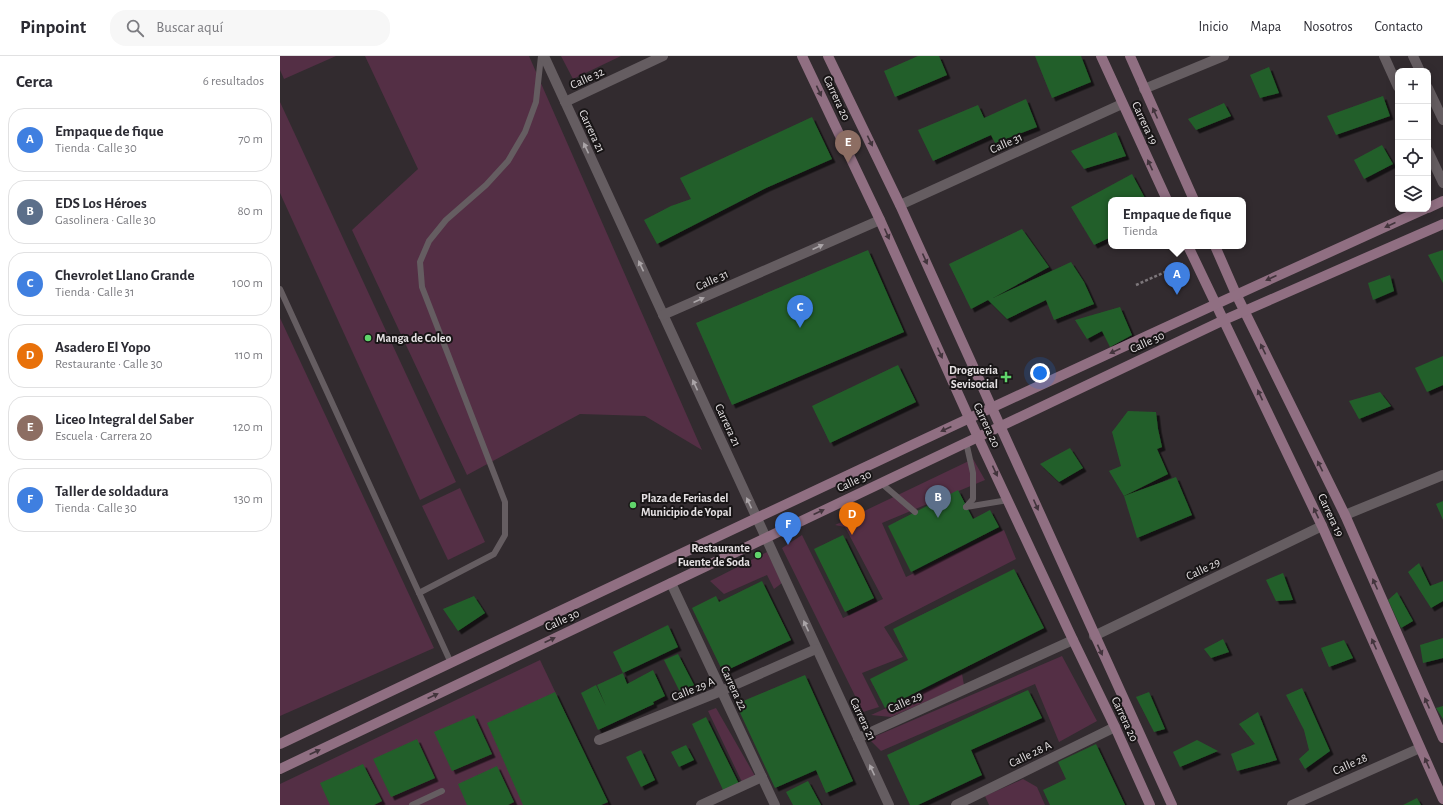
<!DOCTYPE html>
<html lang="es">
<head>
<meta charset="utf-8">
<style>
  :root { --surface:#fff; --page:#f7f7f7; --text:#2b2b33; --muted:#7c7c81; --line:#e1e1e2; --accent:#43774c }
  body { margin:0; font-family:"Alegreya Sans",sans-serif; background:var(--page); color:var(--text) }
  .controls { position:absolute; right:12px; top:12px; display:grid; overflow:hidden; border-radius:8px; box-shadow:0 2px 10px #0003 }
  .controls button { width:36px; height:36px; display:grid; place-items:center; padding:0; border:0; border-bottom:1px solid var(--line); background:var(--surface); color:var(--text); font:20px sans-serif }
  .you { position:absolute; left:760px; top:317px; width:14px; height:14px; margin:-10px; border:3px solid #fff; border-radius:50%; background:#1a73e8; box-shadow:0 0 0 6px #1a73e833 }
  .badge { display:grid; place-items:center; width:26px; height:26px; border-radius:50%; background:var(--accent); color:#fff; font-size:13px; font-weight:700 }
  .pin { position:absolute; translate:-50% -33px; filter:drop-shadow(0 1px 2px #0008) }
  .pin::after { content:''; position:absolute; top:21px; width:14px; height:12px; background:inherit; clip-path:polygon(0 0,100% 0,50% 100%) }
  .popup { position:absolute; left:828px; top:141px; width:138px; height:52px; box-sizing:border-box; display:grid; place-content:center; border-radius:8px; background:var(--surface); filter:drop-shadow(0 1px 3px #0005); font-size:13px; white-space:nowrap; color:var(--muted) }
  .popup b { font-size:15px; color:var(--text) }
  .popup::after { content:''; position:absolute; left:50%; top:100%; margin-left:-8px; border:8px solid transparent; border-top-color:var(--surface) }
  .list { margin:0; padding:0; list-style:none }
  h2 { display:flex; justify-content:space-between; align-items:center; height:52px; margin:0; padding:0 16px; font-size:17px }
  h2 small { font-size:13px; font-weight:400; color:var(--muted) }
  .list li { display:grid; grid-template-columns:26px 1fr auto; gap:12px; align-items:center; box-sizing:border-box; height:64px; margin:0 8px 8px; padding:0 8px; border:1px solid var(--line); border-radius:16px }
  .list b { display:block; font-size:15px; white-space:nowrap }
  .list p { margin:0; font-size:13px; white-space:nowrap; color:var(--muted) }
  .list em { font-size:13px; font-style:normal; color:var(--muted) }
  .icon { flex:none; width:22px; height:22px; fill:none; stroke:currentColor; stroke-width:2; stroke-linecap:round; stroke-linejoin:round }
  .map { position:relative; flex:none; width:1163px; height:749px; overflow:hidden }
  header { display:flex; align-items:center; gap:24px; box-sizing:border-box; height:56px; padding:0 20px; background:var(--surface); border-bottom:1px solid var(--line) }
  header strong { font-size:19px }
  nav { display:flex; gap:22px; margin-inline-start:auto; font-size:14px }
  .search { width:280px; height:36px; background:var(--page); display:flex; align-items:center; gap:10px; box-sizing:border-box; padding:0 14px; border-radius:16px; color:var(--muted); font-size:15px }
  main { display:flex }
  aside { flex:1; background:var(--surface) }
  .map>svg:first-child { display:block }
</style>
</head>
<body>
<header>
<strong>Pinpoint</strong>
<div class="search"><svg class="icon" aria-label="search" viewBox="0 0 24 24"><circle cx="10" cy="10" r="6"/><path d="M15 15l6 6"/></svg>Buscar aquí</div>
<nav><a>Inicio</a><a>Mapa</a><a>Nosotros</a><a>Contacto</a></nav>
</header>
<main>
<aside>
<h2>Cerca<small>6 resultados</small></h2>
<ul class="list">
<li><span class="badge" style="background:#3f7fe0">A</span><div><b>Empaque de fique</b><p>Tienda · Calle 30</p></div><em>70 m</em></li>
<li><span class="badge" style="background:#5c6f8a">B</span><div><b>EDS Los Héroes</b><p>Gasolinera · Calle 30</p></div><em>80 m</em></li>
<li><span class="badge" style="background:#3f7fe0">C</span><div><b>Chevrolet Llano Grande</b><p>Tienda · Calle 31</p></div><em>100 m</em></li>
<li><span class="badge" style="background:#e8710a">D</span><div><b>Asadero El Yopo</b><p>Restaurante · Calle 30</p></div><em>110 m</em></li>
<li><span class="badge" style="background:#8d6e63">E</span><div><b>Liceo Integral del Saber</b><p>Escuela · Carrera 20</p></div><em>120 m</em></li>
<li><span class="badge" style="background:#3f7fe0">F</span><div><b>Taller de soldadura</b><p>Tienda · Calle 30</p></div><em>130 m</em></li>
</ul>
</aside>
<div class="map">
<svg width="1163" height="749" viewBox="0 0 1163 749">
  <defs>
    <filter id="shadow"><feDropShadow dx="3.5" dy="3.5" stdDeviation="0" flood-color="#0009"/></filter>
  </defs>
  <rect width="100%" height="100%" fill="#322b2f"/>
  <g fill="#542f45">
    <polygon points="0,0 56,0 4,23 0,14"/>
    <polygon points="85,0 249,0 422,394 365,360 300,358 187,419 72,174 138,113"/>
    <polygon points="281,0 341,0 293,23"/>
    <polygon points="0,46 176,426 140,444 0,137"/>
    <polygon points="0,262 154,592 0,660"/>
    <polygon points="693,403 705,424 602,467 626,521 724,474 736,503 604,571 623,601 582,617 599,651 583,656 502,492 522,479 563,562 603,543 565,471 555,469"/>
    <polygon points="180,432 205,486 168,504 142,450"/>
    <polygon points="487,496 502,527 494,533 487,519 444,538 430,525"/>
    <polygon points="782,600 817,665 779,686 755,628 601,695 589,683"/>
    <polygon points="260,604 329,749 0,749 0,728"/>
    <polygon points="682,618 684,629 611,661 591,659"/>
    <polygon points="436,652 475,720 462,726 428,655"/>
    <polygon points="743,723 757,731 765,749 709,749 705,740"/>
  </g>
  <g fill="#235f2a" filter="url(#shadow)">
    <polygon points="638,0 659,0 667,19 615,41 604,15"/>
    <polygon points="755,0 801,0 811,26 772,42"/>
    <polygon points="989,11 999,37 980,42 970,19"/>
    <polygon points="1103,40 1110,60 1056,79 1047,60"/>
    <polygon points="746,43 757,71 715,87 711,79 653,105 638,74 698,49 704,62"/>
    <polygon points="944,47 951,60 916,74 908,63"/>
    <polygon points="532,61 552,103 486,132 377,188 364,164 391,150 411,143 400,122"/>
    <polygon points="836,76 846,100 804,113 791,95"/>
    <polygon points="1102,89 1113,108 1084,123 1074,104"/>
    <polygon points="852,118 866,144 831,144 831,181 814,189 791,151"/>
    <polygon points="742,173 769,211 713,242 791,206 804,226 814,248 774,264 766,244 727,263 708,244 691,253 669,208"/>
    <polygon points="588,194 624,276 452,349 416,267"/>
    <polygon points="1163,194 1163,227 1148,199"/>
    <polygon points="1110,219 1114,235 1093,244 1088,227"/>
    <polygon points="840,251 852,279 830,291 822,275 807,283 795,264"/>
    <polygon points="1163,300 1163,329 1147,336 1135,312"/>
    <polygon points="618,309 636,346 550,387 532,350"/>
    <polygon points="1100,336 1111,350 1079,363 1069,345"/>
    <polygon points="848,355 876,356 878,373 882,391 877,393 888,418 844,440 829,415 841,410 832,376"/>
    <polygon points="790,392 803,412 779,426 760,408"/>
    <polygon points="896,421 912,459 857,482 844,440"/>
    <polygon points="678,434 693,463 710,454 719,471 631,516 608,470"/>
    <polygon points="1163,445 1163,464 1156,448"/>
    <polygon points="563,479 594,542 565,556 534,493"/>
    <polygon points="1139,507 1150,530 1163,525 1163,545 1151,552 1128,516"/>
    <polygon points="734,513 764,572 605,652 590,623 628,604 613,573"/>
    <polygon points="1003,517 1013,544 996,545 986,524"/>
    <polygon points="482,525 511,584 443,616 412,552 436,540 439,546"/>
    <polygon points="1117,536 1133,565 1121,572 1108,544"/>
    <polygon points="194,540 205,557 178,575 163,553"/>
    <polygon points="388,569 398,591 343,617 333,596"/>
    <polygon points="1163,582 1163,602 1143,607 1140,589"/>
    <polygon points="943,583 949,596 931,602 924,593"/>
    <polygon points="1064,584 1073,602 1049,611 1041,592"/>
    <polygon points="398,598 414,629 400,636 384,604"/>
    <polygon points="373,614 385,640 373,646 374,648 318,674 301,637 316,629 326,650 317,629 343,617 347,628"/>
    <polygon points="525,619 573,725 546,737 536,714 495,732 456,648"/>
    <polygon points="1022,632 1050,695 1025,713 1019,703 1029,694 1024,674 1006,639"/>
    <polygon points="748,634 762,662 691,694 702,719 638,749 630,749 607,699"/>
    <polygon points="275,636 328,746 321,749 243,749 207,667"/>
    <polygon points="869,636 885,673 874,676 856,641"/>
    <polygon points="1163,650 1163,663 1156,652"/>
    <polygon points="978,656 997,704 957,715 951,698 975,688 959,668"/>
    <polygon points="194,659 212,698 172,715 154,676"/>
    <polygon points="426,661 459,728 444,736 412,668"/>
    <polygon points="137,683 155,722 111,741 93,703"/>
    <polygon points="917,684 938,695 900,711 893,696"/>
    <polygon points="816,688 845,749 770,749 763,734 786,723 778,706"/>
    <polygon points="406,689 414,704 399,711 391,696"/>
    <polygon points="361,694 375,724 361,731 346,701"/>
    <polygon points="83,708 102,745 94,749 50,749 40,727"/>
    <polygon points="217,710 234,746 228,749 187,749 178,728"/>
    <polygon points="528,725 541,749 513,749 506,736"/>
    <polygon points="1137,742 1141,749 1123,749"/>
  </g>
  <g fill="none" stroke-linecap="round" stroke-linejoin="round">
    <polyline stroke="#7d777b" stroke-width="2.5" stroke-dasharray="3 2" stroke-linecap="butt" points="856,229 903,208"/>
    <g stroke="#655d61" stroke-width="6">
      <polyline points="0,233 171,607"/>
      <polyline points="686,386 693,417 693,443 686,451"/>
      <polyline points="601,427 635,456"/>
      <polyline points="686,451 728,444"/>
      <polyline points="139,537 214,498 225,479 225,446 142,231 140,206 149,185 166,164 206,129 228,105 245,76 256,46 261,0"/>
      <polyline points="132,749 162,735"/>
    </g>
    <g stroke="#655d61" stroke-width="10">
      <polyline points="264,0 609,749"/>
      <polyline points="1104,0 1118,31"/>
      <polyline points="1133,0 1140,15"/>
      <polyline points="1148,32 1163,64"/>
      <polyline points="864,33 944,0"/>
      <polyline points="285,46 383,0"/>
      <polyline points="1148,95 1163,127"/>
      <polyline points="620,149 842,48"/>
      <polyline points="383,259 600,164"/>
      <polyline points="1065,459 1163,419"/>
      <polyline points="391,527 495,749"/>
      <polyline points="814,580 1042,470"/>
      <polyline points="578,682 793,584"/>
      <polyline points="319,684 441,635 536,593"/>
      <polyline points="421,749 482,721"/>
      <polyline points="676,749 835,671"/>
      <polyline points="1012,749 1140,692"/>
    </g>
    <g stroke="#906f82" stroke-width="10">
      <polyline points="522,0 600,164 689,362 793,584 835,671 870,749"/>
      <polyline points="548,0 620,149 892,749"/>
      <polyline points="821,0 887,144"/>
      <polyline points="850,0 914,144"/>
      <polyline points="1148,152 1163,145"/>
      <polyline points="908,190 1042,470 1163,743"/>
      <polyline points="935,190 956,238 1065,459 1163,682"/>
      <path d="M0,688C381,507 761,326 1145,153"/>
      <polyline points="0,713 944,264 1163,168"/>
    </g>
  </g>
  <defs><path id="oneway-solid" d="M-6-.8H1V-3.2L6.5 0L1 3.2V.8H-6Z"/></defs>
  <g fill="#42343c">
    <use href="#oneway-solid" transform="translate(539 35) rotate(65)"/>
    <use href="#oneway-solid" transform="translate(875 57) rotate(-114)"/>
    <use href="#oneway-solid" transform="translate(590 85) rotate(64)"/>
    <use href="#oneway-solid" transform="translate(870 109) rotate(-115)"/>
    <use href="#oneway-solid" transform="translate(1110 169) rotate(156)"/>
    <use href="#oneway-solid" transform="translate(607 178) rotate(66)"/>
    <use href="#oneway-solid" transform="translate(645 203) rotate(66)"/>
    <use href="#oneway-solid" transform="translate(991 222) rotate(156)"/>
    <use href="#oneway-solid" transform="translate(983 293) rotate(-116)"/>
    <use href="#oneway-solid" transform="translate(835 295) rotate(155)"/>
    <use href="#oneway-solid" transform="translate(660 297) rotate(66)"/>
    <use href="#oneway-solid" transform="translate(980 339) rotate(-115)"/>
    <use href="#oneway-solid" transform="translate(666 373) rotate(155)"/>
    <use href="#oneway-solid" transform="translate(1040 410) rotate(-116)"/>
    <use href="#oneway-solid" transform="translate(715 415) rotate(65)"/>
    <use href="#oneway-solid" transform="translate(756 449) rotate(66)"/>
    <use href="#oneway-solid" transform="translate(539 456) rotate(-25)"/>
    <use href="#oneway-solid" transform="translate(1036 457) rotate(-115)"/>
    <use href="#oneway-solid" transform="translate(1095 528) rotate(-114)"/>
    <use href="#oneway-solid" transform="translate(270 584) rotate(-25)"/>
    <use href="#oneway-solid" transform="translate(1094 588) rotate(-114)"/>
    <use href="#oneway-solid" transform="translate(820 594) rotate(65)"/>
    <use href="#oneway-solid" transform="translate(153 640) rotate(-25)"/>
    <use href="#oneway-solid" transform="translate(1147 647) rotate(-114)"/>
    <use href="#oneway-solid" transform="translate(35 696) rotate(-25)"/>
    <use href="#oneway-solid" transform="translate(1147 707) rotate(-114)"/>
  </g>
  <g fill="#aba5a8">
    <use href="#oneway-solid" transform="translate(306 92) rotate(-115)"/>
    <use href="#oneway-solid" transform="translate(538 191) rotate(-24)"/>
    <use href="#oneway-solid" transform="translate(361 210) rotate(-115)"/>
    <use href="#oneway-solid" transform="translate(419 244) rotate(-24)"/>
    <use href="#oneway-solid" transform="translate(415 329) rotate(-115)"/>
    <use href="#oneway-solid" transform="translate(469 447) rotate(-115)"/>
    <use href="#oneway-solid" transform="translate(526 570) rotate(-115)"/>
    <use href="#oneway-solid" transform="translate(592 714) rotate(-115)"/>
  </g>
  <g fill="#60d56b" stroke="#181516" stroke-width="1.5">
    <circle cx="88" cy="282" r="4"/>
    <path d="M724 315h4v4h4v4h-4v4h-4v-4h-4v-4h4z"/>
    <circle cx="353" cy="449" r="4"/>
    <circle cx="478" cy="499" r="4"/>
  </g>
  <g text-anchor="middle" stroke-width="4" stroke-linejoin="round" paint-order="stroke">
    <g font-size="12" fill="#e4e0e2" stroke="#181516">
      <text transform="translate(307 22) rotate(-25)" y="4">Calle 32</text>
      <text transform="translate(557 42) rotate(65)" y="4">Carrera 20</text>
      <text transform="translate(865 67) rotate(65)" y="4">Carrera 19</text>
      <text transform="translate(312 75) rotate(65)" y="4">Carrera 21</text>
      <text transform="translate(726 87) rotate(-24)" y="4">Calle 31</text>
      <text transform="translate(432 224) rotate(-24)" y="4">Calle 31</text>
      <text transform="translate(867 286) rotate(-25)" y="4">Calle 30</text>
      <text transform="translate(448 369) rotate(65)" y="4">Carrera 21</text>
      <text transform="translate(707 369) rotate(65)" y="4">Carrera 20</text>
      <text transform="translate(574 425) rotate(-25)" y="4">Calle 30</text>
      <text transform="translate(1051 459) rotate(65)" y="4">Carrera 19</text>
      <text transform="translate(923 513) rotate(-26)" y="4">Calle 29</text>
      <text transform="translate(282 564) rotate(-25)" y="4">Calle 30</text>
      <text transform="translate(454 632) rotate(65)" y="4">Carrera 22</text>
      <text transform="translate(413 633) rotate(-22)" y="4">Calle 29 A</text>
      <text transform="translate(625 646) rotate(-24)" y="4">Calle 29</text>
      <text transform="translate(583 663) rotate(65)" y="4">Carrera 21</text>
      <text transform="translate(845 663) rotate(65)" y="4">Carrera 20</text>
      <text transform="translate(750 698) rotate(-26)" y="4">Calle 28 A</text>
      <text transform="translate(1070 708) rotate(-24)" y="4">Calle 28</text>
    </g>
    <g font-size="12" font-weight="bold" fill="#e4e0e2" stroke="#181516" text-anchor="start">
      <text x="96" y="286">Manga de Coleo</text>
      <text x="718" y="318" text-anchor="end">Drogueria<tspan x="718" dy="14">Sevisocial</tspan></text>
      <text x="361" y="446">Plaza de Ferias del<tspan x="361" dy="14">Municipio de Yopal</tspan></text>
      <text x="470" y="496" text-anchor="end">Restaurante<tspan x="470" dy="14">Fuente de Soda</tspan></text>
    </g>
  </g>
</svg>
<div class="controls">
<button>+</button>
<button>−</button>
<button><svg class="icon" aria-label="locate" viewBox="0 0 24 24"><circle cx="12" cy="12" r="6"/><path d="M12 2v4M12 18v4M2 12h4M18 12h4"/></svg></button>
<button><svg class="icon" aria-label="layers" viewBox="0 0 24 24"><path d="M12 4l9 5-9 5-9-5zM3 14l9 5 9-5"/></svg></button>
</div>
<div class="you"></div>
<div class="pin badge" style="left:897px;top:239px;background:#3f7fe0">A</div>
<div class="popup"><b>Empaque de fique</b>Tienda</div>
<div class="pin badge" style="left:658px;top:462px;background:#5c6f8a">B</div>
<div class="pin badge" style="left:520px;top:272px;background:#3f7fe0">C</div>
<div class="pin badge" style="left:572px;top:479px;background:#e8710a">D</div>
<div class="pin badge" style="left:568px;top:107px;background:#8d6e63">E</div>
<div class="pin badge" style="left:508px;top:489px;background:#3f7fe0">F</div>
</div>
</main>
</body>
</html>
